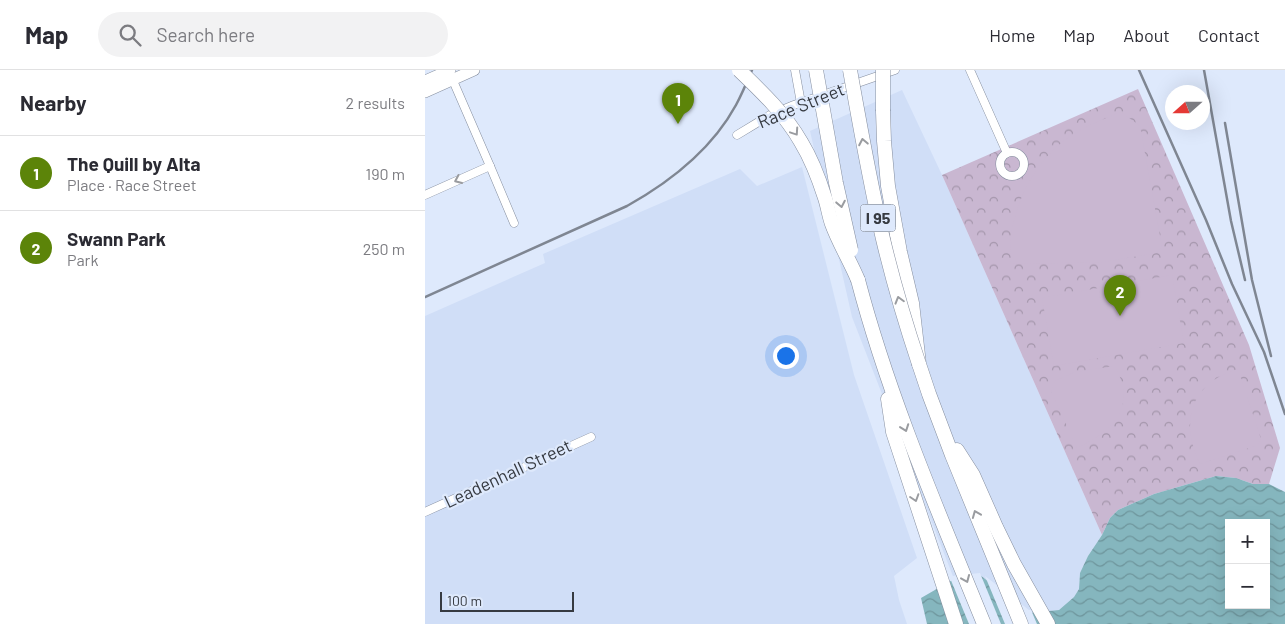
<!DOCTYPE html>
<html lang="en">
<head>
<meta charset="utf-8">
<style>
  :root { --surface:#fff; --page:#f2f2f3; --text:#2b2b33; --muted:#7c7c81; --line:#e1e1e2; --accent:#5c8409 }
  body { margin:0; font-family:Barlow,sans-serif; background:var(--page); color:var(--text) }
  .controls { position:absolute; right:15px; bottom:15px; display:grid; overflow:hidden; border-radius:0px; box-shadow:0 5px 20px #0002 }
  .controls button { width:45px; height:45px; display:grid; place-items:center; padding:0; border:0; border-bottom:1px solid var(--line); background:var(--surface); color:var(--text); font:25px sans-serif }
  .compass { position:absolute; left:740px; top:15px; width:45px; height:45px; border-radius:50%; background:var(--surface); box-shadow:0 5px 20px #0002; rotate:249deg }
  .scale { position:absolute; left:15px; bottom:12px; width:134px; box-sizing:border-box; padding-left:5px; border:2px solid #363a41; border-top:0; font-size:14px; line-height:18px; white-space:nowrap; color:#363a41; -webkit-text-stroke:4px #dee9fc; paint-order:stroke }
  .you { position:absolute; left:360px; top:285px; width:18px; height:18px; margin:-12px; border:4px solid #fff; border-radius:50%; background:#1a73e8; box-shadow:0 0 0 8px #1a73e833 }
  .badge { display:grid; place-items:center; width:32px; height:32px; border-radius:50%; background:var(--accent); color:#fff; font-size:16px; font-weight:700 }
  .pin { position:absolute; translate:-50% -41px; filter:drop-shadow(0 1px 2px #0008) }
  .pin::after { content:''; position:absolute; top:26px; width:18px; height:15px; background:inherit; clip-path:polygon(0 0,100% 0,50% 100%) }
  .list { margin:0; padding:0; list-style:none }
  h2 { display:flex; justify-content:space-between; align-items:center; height:65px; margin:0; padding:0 20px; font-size:21px }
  h2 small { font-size:16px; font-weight:400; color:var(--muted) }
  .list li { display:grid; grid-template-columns:32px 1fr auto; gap:15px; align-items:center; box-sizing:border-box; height:75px; padding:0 20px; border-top:1px solid var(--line) }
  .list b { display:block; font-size:19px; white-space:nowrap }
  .list p { margin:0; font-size:16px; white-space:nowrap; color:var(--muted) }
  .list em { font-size:16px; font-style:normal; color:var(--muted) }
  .icon { flex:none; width:28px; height:28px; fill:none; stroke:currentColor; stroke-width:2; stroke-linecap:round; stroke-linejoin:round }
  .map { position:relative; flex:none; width:860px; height:554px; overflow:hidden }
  header { display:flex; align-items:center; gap:30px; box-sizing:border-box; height:70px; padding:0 25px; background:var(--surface); border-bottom:1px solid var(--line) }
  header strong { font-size:24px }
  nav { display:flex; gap:28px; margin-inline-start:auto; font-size:18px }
  .search { width:350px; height:45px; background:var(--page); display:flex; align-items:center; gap:12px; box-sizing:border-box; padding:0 18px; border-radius:28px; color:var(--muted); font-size:19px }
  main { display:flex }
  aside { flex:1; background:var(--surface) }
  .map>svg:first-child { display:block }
</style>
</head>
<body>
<header>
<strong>Map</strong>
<div class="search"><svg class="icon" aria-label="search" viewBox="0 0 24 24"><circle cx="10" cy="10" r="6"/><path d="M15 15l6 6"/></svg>Search here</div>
<nav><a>Home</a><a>Map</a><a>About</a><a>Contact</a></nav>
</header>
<main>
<aside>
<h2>Nearby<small>2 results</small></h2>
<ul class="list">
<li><span class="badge">1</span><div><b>The Quill by Alta</b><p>Place · Race Street</p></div><em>190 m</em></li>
<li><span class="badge">2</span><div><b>Swann Park</b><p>Park</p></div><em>250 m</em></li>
</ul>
</aside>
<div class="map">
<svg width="860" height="554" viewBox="0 0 860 554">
  <defs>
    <pattern id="park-crowns" width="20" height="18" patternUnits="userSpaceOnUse" patternTransform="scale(1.25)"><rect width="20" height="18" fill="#c9b7d1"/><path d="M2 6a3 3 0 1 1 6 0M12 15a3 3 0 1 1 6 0" fill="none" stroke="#a496ab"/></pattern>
    <pattern id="water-waves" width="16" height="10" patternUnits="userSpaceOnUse" patternTransform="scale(1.25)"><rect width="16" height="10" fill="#85b6be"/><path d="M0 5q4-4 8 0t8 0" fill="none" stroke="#6e959c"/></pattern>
  </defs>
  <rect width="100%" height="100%" fill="#dee9fc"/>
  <g fill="#d0def7">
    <polygon points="477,20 517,105 677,465 663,486 655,503 654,519 649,527 634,540 603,543 529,509 427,247 385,61"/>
    <polygon points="377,97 429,305 492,488 469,506 474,530 482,554 0,554 0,246 120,193 118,184 315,99 332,116"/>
  </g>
  <polygon fill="url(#park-crowns)" points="713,19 824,275 855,378 844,414 828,414 811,408 791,406 729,424 693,440 685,448 677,465 517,105"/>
  <g fill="#c9b7d1">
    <path d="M696,42L715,56L737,177L731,183L679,192L586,194C586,183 585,171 587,160C594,121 618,80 654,61C667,53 682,48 696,42Z"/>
    <polygon points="747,205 759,273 629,296 617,228"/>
    <path d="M690,296C712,338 689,360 652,378L626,321L630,311L650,302Z"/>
    <path d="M813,299L836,369L833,375L775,394C770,383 765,370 765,357C765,325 784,308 813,299Z"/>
  </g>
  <path fill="url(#water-waves)" fill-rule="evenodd" d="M791,406L811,408L828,414H844L860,422V554H502L496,528L529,509L555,505L603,543L634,540L649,527L654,519L655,503L663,486L677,465L685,448L693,440L729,424ZM804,453H841V535H804Z"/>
  <g fill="#dee9fc">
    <polygon points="555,503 576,554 544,554 525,508 528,506"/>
    <polygon points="560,506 604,540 606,540 612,554 580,554"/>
  </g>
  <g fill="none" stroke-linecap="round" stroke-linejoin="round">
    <defs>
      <g id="minor">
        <polyline points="370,0 376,33"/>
        <polyline points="545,0 582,83"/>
        <polyline points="26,6 65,96 89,153"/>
        <polyline points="312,65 345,45 369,35 470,0"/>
        <circle cx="587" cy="94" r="12"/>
        <polyline points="0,125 65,96"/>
        <polyline points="0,442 166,367"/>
      </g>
      <g id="secondary">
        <polyline points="0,11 25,0"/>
        <polyline points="0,22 49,0"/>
      </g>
      <g id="motorway">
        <polyline points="458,41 459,71 463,116 475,182 487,233 494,294 504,324 527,385 596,554"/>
        <path d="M433,210C464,328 513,441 559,554"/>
        <polyline points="463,329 468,362 531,554"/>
        <polyline points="532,380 548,405 571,457 589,494 623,554"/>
      </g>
    </defs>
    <use href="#minor" stroke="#858e9f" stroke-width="9"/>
    <use href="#secondary" stroke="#858e9f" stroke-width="12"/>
    <use href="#motorway" stroke="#858e9f" stroke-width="15"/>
    <use href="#minor" stroke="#fff" stroke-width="8"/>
    <use href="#secondary" stroke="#fff" stroke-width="11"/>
    <use href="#motorway" stroke="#fff" stroke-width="14"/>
    <g stroke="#7f8692" stroke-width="2.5">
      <polyline points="714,0 781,150 807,214 839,282 860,344"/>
      <polyline points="779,0 806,151 820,210"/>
      <polyline points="800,53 827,210 846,286"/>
      <path d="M0,227L202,136C245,112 287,79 311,35C317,24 322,12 327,0"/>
    </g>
    <defs>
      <g id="motorway-bridge">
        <path d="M314,0C337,22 360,44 376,72C387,90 394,109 400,128C403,137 404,146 407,154C414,173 425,191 433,210"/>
        <polyline points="391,0 411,113 426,180"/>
        <path d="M425,0C435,56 445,113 458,169C468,211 480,252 494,294"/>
        <polyline points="458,41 458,0"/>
      </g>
    </defs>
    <use href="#motorway-bridge" stroke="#858e9f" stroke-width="15" stroke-linecap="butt"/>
    <use href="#motorway-bridge" stroke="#fff" stroke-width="14"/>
  </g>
  <defs><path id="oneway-chevron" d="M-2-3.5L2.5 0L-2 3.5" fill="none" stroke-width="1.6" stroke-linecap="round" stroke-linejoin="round" transform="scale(1.25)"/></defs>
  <g stroke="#9a9ca0">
    <use href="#oneway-chevron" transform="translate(370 62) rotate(56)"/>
    <use href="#oneway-chevron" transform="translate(438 72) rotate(-101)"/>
    <use href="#oneway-chevron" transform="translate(33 110) rotate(156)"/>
    <use href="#oneway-chevron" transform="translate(416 134) rotate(79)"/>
    <use href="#oneway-chevron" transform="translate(474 230) rotate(-106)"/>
    <use href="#oneway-chevron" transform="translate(480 358) rotate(70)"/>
    <use href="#oneway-chevron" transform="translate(490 428) rotate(72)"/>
    <use href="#oneway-chevron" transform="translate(551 444) rotate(-112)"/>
    <use href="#oneway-chevron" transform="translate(541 509) rotate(67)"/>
  </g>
  <g text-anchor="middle" stroke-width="4.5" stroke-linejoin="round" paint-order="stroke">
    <rect fill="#dee9fc" stroke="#686e79" stroke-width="1" x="435.5" y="134.5" width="35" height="27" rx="4"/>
    <g font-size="16" font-weight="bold" fill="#363a41">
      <text x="453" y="154">I 95</text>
    </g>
    <g font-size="18" fill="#363a41" stroke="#dee9fc">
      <text transform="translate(376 36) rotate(-22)" y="6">Race Street</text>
      <text transform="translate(83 404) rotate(-25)" y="6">Leadenhall Street</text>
    </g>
  </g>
</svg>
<div class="controls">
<button>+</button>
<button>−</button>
</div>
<svg class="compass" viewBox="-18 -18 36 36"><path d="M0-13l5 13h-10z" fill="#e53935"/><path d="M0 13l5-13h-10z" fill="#7c7c81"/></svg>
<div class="scale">100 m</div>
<div class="you"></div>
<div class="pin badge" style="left:253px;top:54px">1</div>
<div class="pin badge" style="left:695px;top:246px">2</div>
</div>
</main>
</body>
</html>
